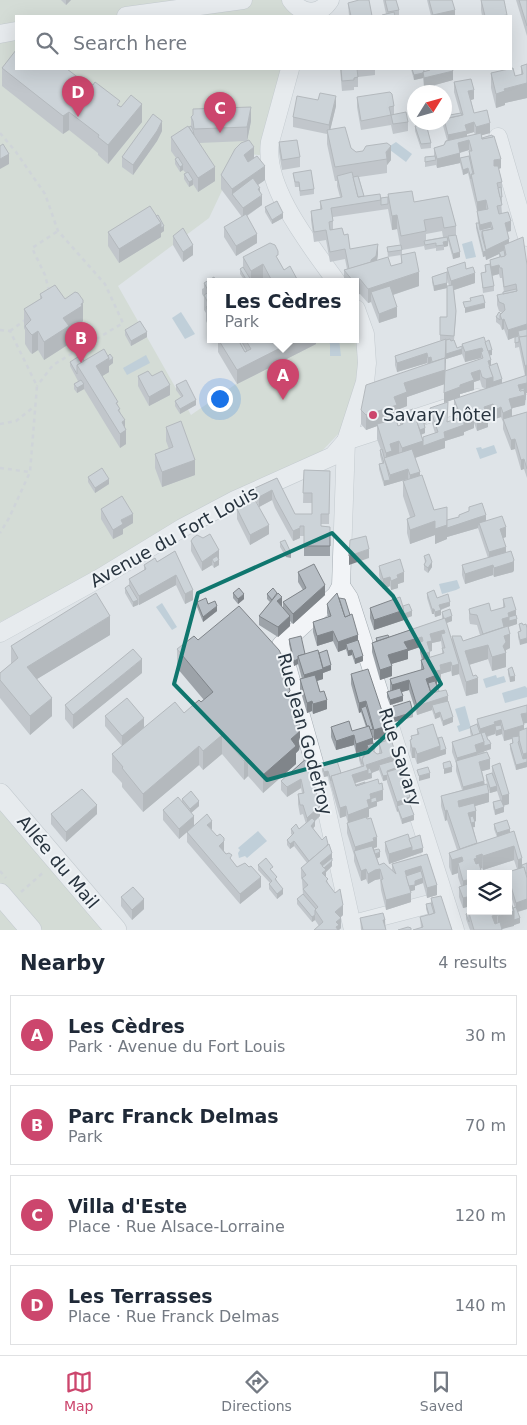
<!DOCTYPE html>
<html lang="en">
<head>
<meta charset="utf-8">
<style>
  :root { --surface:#fff; --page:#f6f6f7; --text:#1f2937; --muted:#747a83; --line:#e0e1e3; --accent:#cc466d }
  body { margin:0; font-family:"DejaVu Sans",sans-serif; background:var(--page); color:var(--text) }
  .controls { position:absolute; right:15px; bottom:15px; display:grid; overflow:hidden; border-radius:0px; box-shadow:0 5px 20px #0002 }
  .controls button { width:45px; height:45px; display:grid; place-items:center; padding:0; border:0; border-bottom:1px solid var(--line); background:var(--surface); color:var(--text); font:25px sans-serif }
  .compass { position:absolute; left:407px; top:85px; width:45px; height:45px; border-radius:50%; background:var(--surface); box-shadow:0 5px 20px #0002; rotate:53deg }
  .you { position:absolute; left:219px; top:398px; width:18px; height:18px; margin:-12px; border:4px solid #fff; border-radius:50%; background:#1a73e8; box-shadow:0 0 0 8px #1a73e833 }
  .badge { display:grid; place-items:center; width:32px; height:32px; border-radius:50%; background:var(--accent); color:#fff; font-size:16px; font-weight:700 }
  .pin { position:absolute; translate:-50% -41px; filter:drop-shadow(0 1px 2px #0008) }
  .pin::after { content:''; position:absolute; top:26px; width:18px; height:15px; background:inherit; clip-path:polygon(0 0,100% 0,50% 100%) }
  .popup { position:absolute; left:207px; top:278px; width:152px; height:65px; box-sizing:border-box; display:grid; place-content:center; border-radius:0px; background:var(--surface); filter:drop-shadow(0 1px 4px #0005); font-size:16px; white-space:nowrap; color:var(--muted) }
  .popup b { font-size:19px; color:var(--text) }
  .popup::after { content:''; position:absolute; left:50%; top:100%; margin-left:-10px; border:10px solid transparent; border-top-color:var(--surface) }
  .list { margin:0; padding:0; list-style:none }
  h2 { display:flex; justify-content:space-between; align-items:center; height:65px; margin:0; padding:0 20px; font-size:21px }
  h2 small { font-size:16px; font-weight:400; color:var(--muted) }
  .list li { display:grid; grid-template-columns:32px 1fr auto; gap:15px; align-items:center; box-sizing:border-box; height:80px; margin:0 10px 10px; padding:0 10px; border:1px solid var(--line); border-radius:0px }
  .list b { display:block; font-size:19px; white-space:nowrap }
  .list p { margin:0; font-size:16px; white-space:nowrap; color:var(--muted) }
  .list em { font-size:16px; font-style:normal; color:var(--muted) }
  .icon { flex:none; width:28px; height:28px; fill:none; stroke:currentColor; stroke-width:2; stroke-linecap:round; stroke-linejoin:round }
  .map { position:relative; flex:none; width:527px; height:930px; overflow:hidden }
  .search { position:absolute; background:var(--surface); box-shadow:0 5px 20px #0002; left:15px; right:15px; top:15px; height:55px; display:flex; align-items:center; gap:12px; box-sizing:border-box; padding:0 18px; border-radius:0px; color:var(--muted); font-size:19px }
  .sheet { height:425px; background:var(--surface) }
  nav { display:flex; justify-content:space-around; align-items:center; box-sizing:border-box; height:70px; border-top:1px solid var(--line); background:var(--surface); font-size:14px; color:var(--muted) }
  nav a { display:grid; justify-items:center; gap:2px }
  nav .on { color:var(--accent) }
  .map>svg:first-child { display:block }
</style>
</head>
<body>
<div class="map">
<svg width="527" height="930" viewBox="0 0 527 930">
  <rect width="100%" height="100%" fill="#dfe4e8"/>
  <g fill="#c7d2c0">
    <polygon points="0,0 291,0 305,16 16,16 16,69 290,69 268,154 259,155 249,154 235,163 209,218 118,286 191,415 236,384 251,377 250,374 295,339 356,339 356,317 361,338 358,384 341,431 320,453 0,622"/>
    <polygon points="0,801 110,930 40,930 0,883"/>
    <polygon points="0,904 22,930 0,930"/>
  </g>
  <g fill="#9bb7c8">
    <polygon points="396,142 412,154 406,162 390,150 390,146"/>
    <polygon points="472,241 476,257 466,259 462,244"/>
    <polygon points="181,312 195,334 185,339 172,318"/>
    <polygon points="327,339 339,339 341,356 330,356 330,344"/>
    <polygon points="146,355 150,363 127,375 123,368"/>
    <polygon points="494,445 497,453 480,459 476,448 481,447 482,449"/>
    <polygon points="457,580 460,588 456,590 442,594 439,584"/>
    <polygon points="162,603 177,627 172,630 156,607"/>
    <polygon points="496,675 497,678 504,676 506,682 486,688 483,679"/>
    <polygon points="525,686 527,688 527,697 505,703 502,693"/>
    <polygon points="465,706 471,728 459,732 457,726 460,725 455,709"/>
    <polygon points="258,831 267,841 247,858 245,856 239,858 238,853 240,850 238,848"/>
  </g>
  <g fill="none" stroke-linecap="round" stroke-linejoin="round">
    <defs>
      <g id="minor">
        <path d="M291,0C302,15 320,16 330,0"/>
        <polyline points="126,16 243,0"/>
        <polyline points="0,34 16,31"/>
        <path d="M290,69L270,142C263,187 311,246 336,281"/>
        <polyline points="498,137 527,237"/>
        <polyline points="341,586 349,598 455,930"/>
        <polyline points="0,633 100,578 182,528 235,500 333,456 346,441 477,398"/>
        <polyline points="361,922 445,900"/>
        <polyline points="353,930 323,794 281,645 336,595 341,586 346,441 365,382 367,363 365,334 356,309"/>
      </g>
      <g id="tertiary">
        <polyline points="0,794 116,930"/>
        <polyline points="0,894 31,930"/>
      </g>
    </defs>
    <use href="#minor" stroke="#a4acb2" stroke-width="19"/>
    <use href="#tertiary" stroke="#a4acb2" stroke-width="22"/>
    <g stroke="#bdc2c7" stroke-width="2.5" stroke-dasharray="4 4" stroke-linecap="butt">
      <polyline points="0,133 16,152 45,194 58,231 105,284 123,323 53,365 37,386"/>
      <polyline points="49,291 45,275 32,248 58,231"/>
      <polyline points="0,330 10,331 37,386 30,472 9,518 0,533"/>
      <polyline points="10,331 25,320"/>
      <polyline points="0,424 16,421 35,406"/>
      <polyline points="0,468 30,472"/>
      <polyline points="0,871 6,878"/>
      <polyline points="21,892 45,871"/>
    </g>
    <use href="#minor" stroke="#f2f4f7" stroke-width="18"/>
    <use href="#tertiary" stroke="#f2f4f7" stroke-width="21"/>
  </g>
  <g fill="#9da3a9" fill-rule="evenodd">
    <polygon points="61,0 71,0 66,5"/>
    <polygon points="383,0 396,0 399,10 399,16 382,16 386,14"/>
    <polygon points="427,0 450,0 455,16 431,16"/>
    <polygon points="481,0 507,16 482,16 481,10"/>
    <polygon points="516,0 527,0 527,36"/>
    <polygon points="348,3 372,16 349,16"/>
    <polygon points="527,64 527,98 505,103 505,105 496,108 491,88 491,73 515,76 521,75 521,66"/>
    <polygon points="2,68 120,106 142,122 108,164 98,155 98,153 69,130 63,134 2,86"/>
    <polygon points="340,69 375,69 375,75 358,77 358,87 354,87 354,90 342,91"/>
    <polygon points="411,69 424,69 424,71 429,70 429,69 452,69 453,80 424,88 423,78 414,80"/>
    <path d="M454,82L474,99L471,100L474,113L490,133L481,135L482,138L501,168L499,169L502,182V202H501L502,213L511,231L507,232L509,243L527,265V393H526V400H525V405L512,408V416L527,412V478L524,469L521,470L515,449L511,450L503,429V422L501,417L495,419L493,413L487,415L488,427L477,431L474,423V428L464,432V435L445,441V448L415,458L420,476L434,510L447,520L459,517V515L469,511V507L506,537L503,538L506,553L514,570L513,572L494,577L493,575L465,584L462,575V565L488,558L478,528L447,537V539L435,544V535L410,544L407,533V519L410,517L403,496V481L408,479L384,486L379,469V464L382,463L380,455V450H381L377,439V426L366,430L361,424V410L427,364V363L397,372L395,365V356L443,340H440V317H447L449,286L447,278V288L434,291L432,282V277L447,272V268L466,269L475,283L454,290L456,316L454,340L457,348L462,346V344L485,342L492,355H489L491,365L502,383L525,376L519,347L515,348V337L508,340L504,329L502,330L500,325L496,322V317L502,313L499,311L497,305V295L503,294V292H504L502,278H500L499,274L492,276L494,286V291L483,293L481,273H485V265L490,264V260L499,257V254L486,260L485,256L483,257L476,228V223H478L477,211L468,173L463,175L460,163L437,168L436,165L425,167V157L434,156V148L444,145L445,141L447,140L442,122H444V116L460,113L454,92ZM474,132L475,135L467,136V134ZM469,150V156L460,158V153ZM446,354V359L462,354L465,362L481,358V359L445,371ZM480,380L482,387L486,389L454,399V409L458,419L448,422L430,408V417L435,433L422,439L421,435L425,433L424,424L427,423L415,417L400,414V425L398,426L396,419H397V410L407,406V397L444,384V403L460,397V394L474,390V382Z"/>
    <polygon points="357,97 394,106 394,115 408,122 408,131 393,134 391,125 361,130 357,107"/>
    <path d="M318,100L336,106L330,130L351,148L356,152L391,160L387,165V173L359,177L364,196L381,198L388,197V194L414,202L448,196L456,226V235L460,257L453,259L448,241V246L444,247V250L436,251V248L425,250L424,246L402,250V254L419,286L393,295L397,317L379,323L371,302L368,303L360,294L356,281H344V270L347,269L345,259L330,262L326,240L314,242L311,220V211L320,209V201L340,197L337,186V181H335L327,144V134L293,127V117ZM388,209L392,230L397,229L400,245L387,247L388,257L401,255V264L391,266L377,261L378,254L350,249L344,235L333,229V217ZM442,231L443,237L426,240V234Z"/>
    <polygon points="191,117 251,121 247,141 254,158 265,180 258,185 262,205 247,216 257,243 236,256 224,237 224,227 242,217 221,189 221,175 246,141 199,143 215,181 198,192 193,184 189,187 184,179 184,174 186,173 183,170 180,172 175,164 175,159 176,158 171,151 171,137 191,126"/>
    <polygon points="424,122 440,122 427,126 431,143 431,148 421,149 415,131 415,126 425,124"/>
    <polygon points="162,131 157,141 133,175 122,167 122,157"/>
    <polygon points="279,142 300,157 300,167 282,170 279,152"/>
    <polygon points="293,173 314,189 314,194 300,196 299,187 295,187"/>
    <polygon points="265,207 283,218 272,224 265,212"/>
    <polygon points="164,231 161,233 161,237 119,263 108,246 108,232"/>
    <polygon points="173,236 193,255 183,262 173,245"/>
    <polygon points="243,257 278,259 284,270 298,281 264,281 263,279 258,281 245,281 240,274 240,269 243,267"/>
    <polygon points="210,281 210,329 206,321 206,313 204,310 204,297 202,294 202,289 204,288 204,283"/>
    <polygon points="40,294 65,299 83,318 82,324 69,332 69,344 44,360 38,350 32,354 30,352 25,344 25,330 24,328 24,309 40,299"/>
    <polygon points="125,330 147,337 131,346 125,335"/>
    <polygon points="216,339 264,339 264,341 316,342 316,344 237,384 218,352 218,342"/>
    <polygon points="84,361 113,363 109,366 109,372 102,376 118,405 125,427 126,444 120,448 84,389 77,393 74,389 74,384 78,381 70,366 70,362"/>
    <polygon points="138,376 152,376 170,395 149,406 138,386"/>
    <polygon points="176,385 196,405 180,414 175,406 175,401 181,397 176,390"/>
    <polygon points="166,427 195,475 162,487 155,468 155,454 169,449 166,441"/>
    <polygon points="304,470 330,471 329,524 321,524 321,526 330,527 330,556 304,556 304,536 300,536 300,538 293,541 275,508 272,500 259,507 255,498 255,488 277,478 295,514 312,514 312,503 303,503"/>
    <polygon points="88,477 109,484 95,493 88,482"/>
    <polygon points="101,509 133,523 123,529 123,534 113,539 101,519"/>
    <polygon points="237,509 269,534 250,545 237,519"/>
    <polygon points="191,541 219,550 219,565 214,568 212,565 202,571 191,551"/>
    <polygon points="280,542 291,553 291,558 286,557 280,547"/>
    <polygon points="175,551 193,600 185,604 176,585 139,605 138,604 133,607 125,593 125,588 129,585 129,579 144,570 144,565 157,562"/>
    <polygon points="424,556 432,567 428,573 424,570 424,565 425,563"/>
    <polygon points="379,566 404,582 398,584 398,588 391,590 390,586 383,589 379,575"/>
    <polygon points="298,572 325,595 293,624 290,621 290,626 278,637 259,625 259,616 270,602 267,599 267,594 283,608 283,602 303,590 298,582"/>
    <polygon points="233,593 244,599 238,604 233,598"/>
    <polygon points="427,593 437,598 450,606 441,610 441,615 435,617 434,614 432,614 427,598"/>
    <polygon points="339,598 358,640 363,661 355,664 352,655 348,656 346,649 338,652 333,641 317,646 313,632 313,622 328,617 327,613 327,604"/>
    <path d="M503,599L516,615L517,624L508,627L510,648L506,650V667L492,671L488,659L469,665L478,693L466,696L459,674L452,676L451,671L441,674V680L437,681V685L439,691L448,702L453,722L443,726L440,717L435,719L432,710L417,715L409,690L401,692L403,701L390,705L387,697V692L390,691V679L421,670V660H422L420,652V647L408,651V659L391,664L392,676L380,680L372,652V643L376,641V638L389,637L442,619V612L452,621L446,623L452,641V636L463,641L480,635L477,625L470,624L469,619V609L491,611L503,608ZM441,641L442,648V654L430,657V651H432V643Z"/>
    <polygon points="197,602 208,604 217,611 203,622 197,607"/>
    <polygon points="403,606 412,616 404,619 404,620 374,630 370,618 370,608"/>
    <polygon points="522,623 520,645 518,637 518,632 520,632 519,624"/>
    <polygon points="110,635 37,679 52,716 30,735 0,698 0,673 11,664 11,646"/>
    <polygon points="289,639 305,654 319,653 331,670 323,673 323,679 317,681 320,692 327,709 313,714 312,711 307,713 300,689 300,679 302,679 298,664 294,666 289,644"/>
    <polygon points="198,640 281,661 295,714 300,745 299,750 296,753 296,764 263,793 248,776 244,780 222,754 203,770 199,765 143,812 122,787 122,783 112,772 112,754 122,746 105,726 105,716 144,728 184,713 201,702 204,700 177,668 177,649"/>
    <polygon points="508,669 515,681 510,682 508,674"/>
    <polygon points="142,673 73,729 65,719 65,705"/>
    <polygon points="351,674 387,736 374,740 372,734 372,735 375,752 377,754 379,754 379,741 396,760 410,803 414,820 402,824 398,811 397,812 387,782 387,780 383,781 379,770 372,773 372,778 355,783 356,785 365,783 383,800 377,802 377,806 369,809 369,817 366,818 377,847 374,848 374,850 380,857 377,858 379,865 392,871 392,864 427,854 437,895 427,898 423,883 415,886 415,890 410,891 411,902 386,910 381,890 380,879 375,880 368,884 366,879 361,881 354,861 354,855 347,833 347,823 348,823 346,816 340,818 328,776 324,777 322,771 322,766 341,773 361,766 359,760 359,755 368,751 367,750 356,753 354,745 336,750 331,737 331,727 352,731 366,727 361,712 359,713 351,684"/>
    <polygon points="527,705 524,724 524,729 527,728 527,767 516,770 510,749 510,744 512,743 512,739 504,741 502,734 496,736 495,733 495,734 487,737 491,749 484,751 490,769 482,771 489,802 475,806 476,821 475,821 475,827 473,827 477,843 497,837 494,829 494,824 510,832 522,865 527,863 527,909 518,912 520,923 502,929 502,930 470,930 466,919 466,914 515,908 510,893 508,874 517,869 514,860 483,870 482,868 481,869 471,874 471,906 463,908 459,897 459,887 461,886 458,877 458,873 452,875 449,867 449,853 457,850 447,820 445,821 441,806 441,796 462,790 456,771 456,763 452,752 452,742 471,736 470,732 470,727 477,724 477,719"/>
    <polygon points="391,707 413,717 394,722 391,712"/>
    <polygon points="417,729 438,738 446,754 417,764 415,758 412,758 410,750 410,740 411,740 411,736 417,735"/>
    <polygon points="307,758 320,816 315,821 315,826 313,828 332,858 332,866 326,872 326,877 328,883 343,915 340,918 341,928 339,930 319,926 315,920 312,922 297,904 297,899 303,894 302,880 301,878 301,868 307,863 294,846 290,849 287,845 287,840 292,835 291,834 291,829 299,829 306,824 303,814 300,815 298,804 298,794 302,793 301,788 287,797 281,790 281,781"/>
    <polygon points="492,766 509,804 503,806 504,812 495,815 493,807 493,802 500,800 497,791 490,793 486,780 486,775 492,773"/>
    <polygon points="182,799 199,806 191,813 194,825 212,831 224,851 237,867 261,887 240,904 187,842 187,832 179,839 163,820 163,810 182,802"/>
    <polygon points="51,814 97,814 66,842 51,824"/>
    <polygon points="409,839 423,852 389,864 385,851 385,842"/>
    <polygon points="258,865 273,872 283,894 277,899 269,889 269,884 270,883 258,870"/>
    <polygon points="121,897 144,909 132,920 121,906"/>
    <polygon points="431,898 452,930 421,928 420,917 428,915 426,909 426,904 431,903"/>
    <polygon points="360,918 385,920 386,930 361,930"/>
  </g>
  <g fill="#80858a">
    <polygon points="66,0 71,0 66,5"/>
    <polygon points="455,10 455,16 433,16 433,15"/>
    <polygon points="453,71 453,80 424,88 424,78"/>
    <polygon points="423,73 423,78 414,80 414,75"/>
    <polygon points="527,83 527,98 505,103 505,105 496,108 496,94 504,89"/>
    <polygon points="474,90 474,99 468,101 468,91"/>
    <polygon points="336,96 336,106 329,135 329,125"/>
    <polygon points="142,104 142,122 108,164 108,145"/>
    <polygon points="251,107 251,121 247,141 247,127"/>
    <polygon points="69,112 69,130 63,134 63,116"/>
    <polygon points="162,121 162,131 157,141 133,175 133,165"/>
    <polygon points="426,122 440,122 426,126"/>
    <polygon points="474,122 474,132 467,134 467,141 448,145 448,135 465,125"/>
    <polygon points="490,123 490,133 476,137 476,127"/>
    <polygon points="469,140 469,150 458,153 458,143"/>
    <polygon points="391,146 391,160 387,165 386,152"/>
    <polygon points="254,147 254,162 244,169 244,155"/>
    <polygon points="460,153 460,163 437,168 437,159"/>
    <polygon points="9,154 9,164 0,169 0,159"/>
    <polygon points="501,159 501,168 494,170 494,160"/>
    <polygon points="183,165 183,170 180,172 180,167"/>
    <polygon points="265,166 265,180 236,200 232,194 232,189"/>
    <polygon points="215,167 215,181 198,192 198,178"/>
    <polygon points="468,168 468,173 463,175 463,170"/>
    <polygon points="193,180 193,185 189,187 189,182"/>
    <polygon points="260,188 260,197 262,195 262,205 243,218 243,208"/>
    <polygon points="486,200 486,210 477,212 477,202"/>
    <polygon points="283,213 283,218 272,224 272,220"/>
    <polygon points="397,215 397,229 392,230 392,216"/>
    <polygon points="511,221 511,231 505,232 505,223"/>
    <polygon points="491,222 491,232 480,235 480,225"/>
    <polygon points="161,223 164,226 164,231 161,233 161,237 119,263 119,249"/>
    <polygon points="257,234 257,243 236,256 236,246"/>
    <polygon points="509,239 509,249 504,245 504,252 499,252 499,254 486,260 486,250"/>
    <polygon points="448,241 448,246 444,247 443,242"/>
    <polygon points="378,244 378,254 376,266 353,281 371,260"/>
    <polygon points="193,245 193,255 183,262 183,252"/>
    <polygon points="486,251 486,256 483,257 483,252"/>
    <polygon points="460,252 460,257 453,259 453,254"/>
    <polygon points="263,264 263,279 258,281 249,281 251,280 251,271"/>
    <polygon points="499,265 499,274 491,276 491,267"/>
    <polygon points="419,272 419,286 374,301 371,292 371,302 368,303 368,289"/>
    <polygon points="475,273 475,283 451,291 451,281"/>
    <polygon points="360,279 360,294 356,295 356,281"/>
    <polygon points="447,283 447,288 434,291 434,286"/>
    <polygon points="83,300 83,321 82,322 82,324 69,332 69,344 44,360 44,342 63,318 81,304"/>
    <polygon points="485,303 485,308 465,313 465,308"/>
    <polygon points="397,307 397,317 379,323 379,314"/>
    <polygon points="504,319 504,329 502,330 502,320"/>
    <polygon points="527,324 527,334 518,331 518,336 508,340 508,330"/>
    <polygon points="38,331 38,350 32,354 32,335"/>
    <polygon points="147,332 147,337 131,346 131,341"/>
    <polygon points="236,339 242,339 242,347"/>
    <polygon points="298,339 322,339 316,342 316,344 237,384 237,370"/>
    <polygon points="482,348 482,355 481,352 481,358 465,362 465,352"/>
    <polygon points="462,349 462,354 446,359 446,354 445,384 407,397 407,406 397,410 397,419 366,430 366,415 394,397 404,383 446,354"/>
    <polygon points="492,350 492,355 487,356 487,351"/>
    <polygon points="427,353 427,363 397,372 397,363"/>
    <polygon points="431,357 431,367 428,368 428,358"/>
    <polygon points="109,358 113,358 113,363 109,366 109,372 96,380 96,366"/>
    <polygon points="491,360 491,370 488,361"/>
    <polygon points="527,365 527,375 525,376 525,366"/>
    <polygon points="480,370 480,380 474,382 474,390 460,394 460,397 444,403 444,393 460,385 471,373"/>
    <polygon points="493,377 502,379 502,384 486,389 486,379"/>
    <polygon points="527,383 527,393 519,395 518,385"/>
    <polygon points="84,384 84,389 77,393 77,388"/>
    <polygon points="170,385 170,395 149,406 149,397"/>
    <polygon points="526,395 525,405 509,409 509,399"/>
    <polygon points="196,400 196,405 180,414 180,409"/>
    <polygon points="493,404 493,413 484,416 484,407"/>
    <polygon points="501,407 501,417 495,419 495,410"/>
    <polygon points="512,409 512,419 503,419 503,422 503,413"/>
    <polygon points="474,413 474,428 464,432 464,435 445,441 445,448 402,462 402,448 447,431 464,422 472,414"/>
    <polygon points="488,417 488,427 477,431 477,421"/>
    <polygon points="427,418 427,423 423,424 423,419"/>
    <polygon points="125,420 125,431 126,430 126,444 120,448 120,434 122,422"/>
    <polygon points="425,428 425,433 417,436 417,431"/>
    <polygon points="515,439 515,449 511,450 511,440"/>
    <polygon points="399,441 399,455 386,464 386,453 390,444"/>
    <polygon points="524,459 524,469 521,470 521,460"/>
    <polygon points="195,460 195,475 162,487 162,472"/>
    <polygon points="408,469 408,479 384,486 384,481 390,480 390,475"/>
    <polygon points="420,472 420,482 410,485 410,475"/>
    <polygon points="109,479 109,484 95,493 95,488"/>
    <polygon points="272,490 272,500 259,507 259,497"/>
    <polygon points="133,514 133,523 123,529 123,534 113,539 113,530 121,520"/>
    <polygon points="486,515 486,525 479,523 479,527 478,524 478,528 447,537 447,539 435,544 435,535 410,544 410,530 435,521 447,525"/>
    <polygon points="269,525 269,534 250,545 250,535"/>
    <polygon points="300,526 300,538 293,541 293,531"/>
    <polygon points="506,527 506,537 500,539 500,529"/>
    <polygon points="506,547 506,557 489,562 489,552"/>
    <polygon points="369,549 369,558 349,565 349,556"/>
    <polygon points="219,550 219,565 214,568 214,563 212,559 212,565 202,571 202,562"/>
    <polygon points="514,560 514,570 513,572 494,577 494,568"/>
    <polygon points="432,562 432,567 428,573 428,568"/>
    <polygon points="493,565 493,575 465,584 465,574"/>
    <polygon points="404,572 404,582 398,584 398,588 391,590 391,581 397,575"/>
    <polygon points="176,575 176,585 139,605 139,596"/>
    <polygon points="390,577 390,586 383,589 383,579"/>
    <polygon points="325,585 325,595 293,624 293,614"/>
    <polygon points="193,590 193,600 185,604 185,594"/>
    <polygon points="244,594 244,599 238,604 238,599"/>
    <polygon points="282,597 282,607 274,602"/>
    <polygon points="138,600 138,605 133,607 133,602"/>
    <polygon points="450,602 450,606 439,610 439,605"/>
    <polygon points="217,606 217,611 203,622 203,617"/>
    <rect x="432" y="609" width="2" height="5"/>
    <polygon points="404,610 412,611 412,616 404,619 404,620 374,630 374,620"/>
    <polygon points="441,610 441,615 435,617 435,612"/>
    <polygon points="516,610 516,620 517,619 517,624 502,629 502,619 508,613"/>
    <polygon points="110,616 110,635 27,685 27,667"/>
    <polygon points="290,616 290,626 278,637 278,627"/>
    <polygon points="452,616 452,621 444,624 444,619"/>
    <polygon points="444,630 444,640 441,634 441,641 432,643 432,651 427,652 427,642 430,634"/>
    <polygon points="333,631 333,641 317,646 317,636"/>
    <polygon points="510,634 510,648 506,650 506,667 492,671 492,657 488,646 488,659 465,666 465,651 484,637"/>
    <polygon points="358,635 358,645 346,644 346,649 338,652 338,642"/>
    <polygon points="422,637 422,647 420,642 420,647 408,651 408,659 388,665 388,655 404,642"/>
    <polygon points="527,638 527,643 520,645 520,640"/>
    <polygon points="352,650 352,655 348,656 348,651"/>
    <polygon points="430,652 430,662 423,664 423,654"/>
    <polygon points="363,656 363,661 355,664 355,659"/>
    <polygon points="142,659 142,673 73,729 73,715"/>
    <polygon points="298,659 298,664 294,666 294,661"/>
    <polygon points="451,662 451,671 441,674 441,680 437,681 437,685 428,688 426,679 436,671 440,665"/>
    <polygon points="459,664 459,674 452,676 452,666"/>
    <polygon points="331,665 331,670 323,673 323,679 304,685 304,675"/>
    <polygon points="392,666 392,676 380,680 380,670"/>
    <polygon points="515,676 515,681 510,682 510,677"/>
    <polygon points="478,678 478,693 466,696 466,682"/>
    <polygon points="409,680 409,690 392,695 392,685"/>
    <polygon points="403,696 403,701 390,705 390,700"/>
    <polygon points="448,696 448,705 432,705 432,710 417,715 417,706"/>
    <polygon points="52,698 52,716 30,735 30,716"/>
    <polygon points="327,700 327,709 313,714 313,704"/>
    <polygon points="312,701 312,711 307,713 307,703"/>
    <polygon points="366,701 366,711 361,708 361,712 359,713 359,703"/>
    <polygon points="413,712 413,717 394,722 394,718"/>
    <polygon points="440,712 440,717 435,719 435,714"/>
    <polygon points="527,713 527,723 521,724 521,714"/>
    <polygon points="453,717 453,722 443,726 443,721"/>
    <polygon points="144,718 144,728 122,746 122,736"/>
    <polygon points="501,720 501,729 502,729 502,734 496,736 495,728 495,734 480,738 480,729 494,722"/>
    <polygon points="524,725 524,735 504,741 504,731"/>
    <polygon points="387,726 387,736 374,740 374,730"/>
    <polygon points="300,727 300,745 299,750 296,753 296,764 263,793 263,775 291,739 297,729"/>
    <polygon points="222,735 222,754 203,770 203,751"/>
    <polygon points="354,735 354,745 336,750 336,741"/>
    <polygon points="373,738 373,748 367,745 367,750 356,753 356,744"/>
    <polygon points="484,742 491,744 491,749 477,754 477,760 457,763 457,758 475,745"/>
    <polygon points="199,746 199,765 143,812 143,794"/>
    <polygon points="440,746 440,756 417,764 417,754"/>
    <rect x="412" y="748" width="3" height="10"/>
    <polygon points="446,749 446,754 440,756 440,751"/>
    <polygon points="527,753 527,767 516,770 516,765 523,763 523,754"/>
    <polygon points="396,755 396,765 379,765 379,770 371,773 372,778 352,784 352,775 366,765"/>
    <polygon points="248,758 248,776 244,780 244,761"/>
    <polygon points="490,759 490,769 479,772 479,762"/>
    <polygon points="398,767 398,772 387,772 387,780 383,781 383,776 387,771"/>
    <polygon points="452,767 452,772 444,774 444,769"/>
    <polygon points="328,771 328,776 324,777 324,772"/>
    <polygon points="430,773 430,778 419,781 419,776"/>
    <polygon points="301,779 301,788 287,797 287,787"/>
    <polygon points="484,781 484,790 463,796 463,787"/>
    <polygon points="497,786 497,791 490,793 490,788"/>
    <polygon points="383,790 383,800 377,802 377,806 371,808 371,803 371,808 369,809 369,817 348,824 348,815 367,800 370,794"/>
    <polygon points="489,793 489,802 458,811 458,801"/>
    <polygon points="509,794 509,804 502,806 502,796"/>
    <polygon points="410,797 410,807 397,806 398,811 397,812 397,802"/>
    <polygon points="199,801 199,806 190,814 190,809"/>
    <polygon points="97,805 97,814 66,842 66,832"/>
    <polygon points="320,806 320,816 307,828 307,818"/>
    <polygon points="346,806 346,816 340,818 340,808"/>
    <polygon points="504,807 504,812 495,815 495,810"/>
    <polygon points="447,810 447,820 445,821 445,811"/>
    <polygon points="466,810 476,811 476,821 470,822"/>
    <polygon points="414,815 414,820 402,824 402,819"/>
    <polygon points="194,816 194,826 179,839 179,829"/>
    <polygon points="212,821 212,830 207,825"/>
    <polygon points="315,821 315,826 311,831 311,826"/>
    <polygon points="475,822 475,827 470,828 470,823"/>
    <polygon points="510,829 510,834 497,838 497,833"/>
    <polygon points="377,837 377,847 374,848 374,851 355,853 355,847"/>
    <polygon points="224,841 224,851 219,856 219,846"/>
    <polygon points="294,841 294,846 290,849 290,844"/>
    <polygon points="514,846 514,860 483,870 482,854 482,868 477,870 462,857 462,872 458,864 458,873 452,875 451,856"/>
    <polygon points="412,847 423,848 423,852 389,864 389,854"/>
    <polygon points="380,852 380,857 374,860 374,855"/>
    <polygon points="332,853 332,866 326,872 326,880 322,882 320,863"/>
    <polygon points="522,858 522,873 518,869 518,860"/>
    <polygon points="421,866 421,876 406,881 405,871"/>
    <polygon points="366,869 366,879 361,881 361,871"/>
    <polygon points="380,869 380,879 375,880 368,884 368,874 375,870"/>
    <polygon points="261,877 261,887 240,904 240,894"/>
    <polygon points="423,878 423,883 415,886 415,890 408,892 408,887 415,881"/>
    <polygon points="471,879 471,893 463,895 463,881"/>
    <polygon points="510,883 510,893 508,894 508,884"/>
    <polygon points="437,885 437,895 427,898 427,888"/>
    <polygon points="283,889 283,894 277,899 277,894"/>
    <polygon points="411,893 411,902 386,910 386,900"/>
    <polygon points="471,896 471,906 463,908 463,898"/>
    <polygon points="144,899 144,909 132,920 132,910"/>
    <polygon points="527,899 527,909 516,912 516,903"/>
    <polygon points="343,905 343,915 335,922 335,912"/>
    <polygon points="514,911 520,918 520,923 514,925 514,926 498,930 498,916"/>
    <polygon points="497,914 497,929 494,930 492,916"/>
    <polygon points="315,915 315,920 312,922 312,917"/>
    <polygon points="341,918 341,928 339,930 336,930 336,922"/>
    <polygon points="383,920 385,920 385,929"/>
  </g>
  <g fill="#b7bec5" stroke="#80858a">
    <polygon points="359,0 369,0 372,16 351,16 348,3"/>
    <polygon points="385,0 396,0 399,10 388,12"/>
    <polygon points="429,0 452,0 455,10 433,15"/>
    <polygon points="481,0 504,0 507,15 500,16 485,16"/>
    <polygon points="519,0 527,0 527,26"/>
    <polygon points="394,12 395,16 382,16 382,15"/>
    <polygon points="16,50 16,69 67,69 88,85 90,83 93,85 95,82 120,101 117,105 121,107 131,95 142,104 108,145 98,137 99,135 69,112 63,116 2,68"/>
    <polygon points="527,64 527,83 504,89 505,91 496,94 491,73 513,68 515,76 523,74 521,66"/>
    <polygon points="341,69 357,69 358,77 354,78 354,80 342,81"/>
    <polygon points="412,69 424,69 424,71 423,72 423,73 414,75"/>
    <polygon points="430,69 452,69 453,71 424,78 423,72 430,70"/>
    <polygon points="471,79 474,90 468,91 474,113 487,110 490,123 476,127 474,122 465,125 467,131 448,135 444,119 463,115 454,82"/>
    <polygon points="435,86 437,92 419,92 419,91"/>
    <polygon points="390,92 392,94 394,106 389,107 391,115 406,112 408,122 393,124 391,115 361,121 357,97"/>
    <polygon points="320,93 336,96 329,125 293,117 297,96 318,100"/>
    <polygon points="251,107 247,127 194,129 193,121 191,117 193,115 193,109"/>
    <polygon points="461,113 462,115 444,119 444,116"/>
    <polygon points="153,114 162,121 157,131 133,165 122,157"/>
    <polygon points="426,124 431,143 421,144 415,126"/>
    <polygon points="188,126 215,167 198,178 171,137"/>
    <polygon points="191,126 193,130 194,135 189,127"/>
    <polygon points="345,127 351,148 356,152 363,151 366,146 387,143 391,146 386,152 387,159 335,167 327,130"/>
    <polygon points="481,133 482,139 494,136 501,159 494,160 494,166 498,166 502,182 497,183 502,205 497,206 499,214 508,212 511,221 505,223 509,239 486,250 482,231 493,229 491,222 480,225 477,211 488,209 486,200 477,202 471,174 474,174 469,151 472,151 469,140 458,143 460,153 437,159 434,148 444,145 446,141"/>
    <polygon points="492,135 493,137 482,139 482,138"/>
    <polygon points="249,140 254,147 244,155 248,162 257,156 265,166 232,189 221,175 235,149 241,143"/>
    <polygon points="297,140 300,157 282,160 279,142"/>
    <polygon points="3,144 9,154 0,159 0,146"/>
    <polygon points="435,156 436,160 425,162 425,157"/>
    <polygon points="469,156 473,174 471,174 471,179 468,168 463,170 460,158"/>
    <polygon points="178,157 183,165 180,167 175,159"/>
    <polygon points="311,170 314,189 300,191 299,182 295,182 293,173"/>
    <polygon points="188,172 193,180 189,182 184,174"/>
    <polygon points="352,172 358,197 380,194 381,200 331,208 333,221 329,222 330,230 342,228 344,235 348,234 350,249 378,244 376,256 371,260 371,262 349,269 345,249 330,252 326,230 314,232 311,211 322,209 320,201 342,197 337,176"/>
    <polygon points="358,176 364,196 358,197 353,177"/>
    <polygon points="253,178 260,188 258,189 262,195 243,208 232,194"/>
    <polygon points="501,187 502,197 500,197 498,188"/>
    <polygon points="412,191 414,202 448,196 456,226 444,228 442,217 424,220 426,231 401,236 397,215 392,216 388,194"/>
    <polygon points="388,197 388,204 381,205 381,198"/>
    <polygon points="277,201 283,213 272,220 265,207"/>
    <polygon points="150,206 161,223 119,249 108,232"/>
    <polygon points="246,214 257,234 236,246 224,227"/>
    <polygon points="158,215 164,226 161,228 161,223 156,216"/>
    <polygon points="476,223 479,223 480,230 491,227 492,229 482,231 482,236 486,251 483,252"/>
    <polygon points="183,228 193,245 183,252 173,236"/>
    <polygon points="456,235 460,252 453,254 448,236"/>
    <polygon points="447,237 448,241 443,242 444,245 436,246 436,243 425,245 424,241"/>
    <polygon points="523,237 527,265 527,324 508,330 504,319 502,320 500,315 505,310 504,304 499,302 497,295 517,291 516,284 504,287 502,268 500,268 499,265 491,267 490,260 506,255 504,245"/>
    <polygon points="270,243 275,245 278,251 278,255 276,256 284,270 290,266 298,281 272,281 263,264 251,271 243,257"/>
    <polygon points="401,245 402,250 388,252 387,247"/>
    <polygon points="504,250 505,256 501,257 499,252"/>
    <polygon points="415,252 419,272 368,289 360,279 353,281 344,270 388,257 391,266 402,263 401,255"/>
    <polygon points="465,262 466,269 473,267 475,273 451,281 447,268"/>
    <polygon points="490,264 494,286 483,288 481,273 486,272 485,265"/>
    <polygon points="243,267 251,280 249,281 247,281 240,269"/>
    <polygon points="447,272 447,283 434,286 432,277"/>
    <polygon points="214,277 216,281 210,281 210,315 206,307 209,305 204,295 209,292 204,283"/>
    <polygon points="55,285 65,299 75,292 78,293 83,300 83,303 81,304 82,306 63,318 69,326 44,342 38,331 32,335 30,333 25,326 31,320 24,309 42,298 40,294"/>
    <polygon points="453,285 456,311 454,336 440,335 440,317 447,317 447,286"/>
    <polygon points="390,286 397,307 379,314 371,292"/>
    <polygon points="516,289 517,291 503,294 503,292"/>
    <polygon points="483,295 485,303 465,308 463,302 471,301 470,298"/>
    <polygon points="499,312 501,314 500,315 500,320 496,317"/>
    <polygon points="140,321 147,332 131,341 125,330"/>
    <polygon points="527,329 527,336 519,337 519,342 515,343 515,337 519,336 518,331"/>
    <polygon points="527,336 527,365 525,366 519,337"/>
    <polygon points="484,337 491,360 488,361 493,377 486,379 482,377 480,370 471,373 474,380 460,385 460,387 444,393 445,371 483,358 481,352 483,351 482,348 465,352 462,344"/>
    <polygon points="218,339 238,339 245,352 251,349 245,339 261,339 263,341 268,339 298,339 237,370"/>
    <polygon points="446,339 445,363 445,358 432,362 431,357 428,358 427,353 397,363 395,356"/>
    <polygon points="450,339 451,341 454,340 457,348 462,346 462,349 446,354 446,340"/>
    <polygon points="489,340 492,350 488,351 485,342"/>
    <polygon points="242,342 247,351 245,352 240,343"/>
    <polygon points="104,349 109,358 96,366 118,402 116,403 120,409 118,410 125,420 122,422 126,430 120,434 77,365"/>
    <polygon points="110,354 113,358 109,361 109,358 108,356"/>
    <polygon points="81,355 84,361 77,365 77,374 70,362"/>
    <polygon points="445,358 445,370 404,383 407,392 394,397 397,405 366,415 361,410 366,385"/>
    <polygon points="497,363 502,379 493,382 493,377 489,366"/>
    <polygon points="148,371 152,376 162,371 170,385 149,397 138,376"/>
    <polygon points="527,375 527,383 518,385 520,391 524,390 525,395 509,399 512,409 503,413 501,407 495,410 493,404 484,407 488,417 477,421 474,413 472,414 474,419 464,422 464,425 444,432 445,438 423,446 423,437 438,432 430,408 448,402 447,422 461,417 454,399"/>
    <polygon points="81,380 84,384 77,388 74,384"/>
    <polygon points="186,380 196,400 180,409 175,401 183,396 176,385"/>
    <polygon points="524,388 526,395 525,395 524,390 520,391 519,390"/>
    <polygon points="413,409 423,441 402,448 399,441 390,444 392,451 386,453 377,424 396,419 398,426 403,424 400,414"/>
    <polygon points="527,412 527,469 524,459 521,460 515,439 511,440 503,419"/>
    <polygon points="426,414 427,418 423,419 425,428 420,430 415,417"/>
    <polygon points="181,421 195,460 162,472 155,454 173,447 166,427"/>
    <polygon points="382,449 390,480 384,481 379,464 384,463 380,450"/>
    <polygon points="412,449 420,472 410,475 408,469 390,475 384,458"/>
    <polygon points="102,468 109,479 95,488 88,477"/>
    <polygon points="304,470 330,471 329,514 321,514 321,526 330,527 330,546 304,546 304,526 300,526 300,528 293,531 275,498 272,490 259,497 255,488 277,478 295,514 312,514 312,493 303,493"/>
    <polygon points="422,475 434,510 447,507 447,525 435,529 435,521 410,530 407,519 415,516 403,481"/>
    <polygon points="122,496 133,514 121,520 123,524 113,530 101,509"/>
    <polygon points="255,500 269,525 250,535 237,509"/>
    <polygon points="482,503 486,515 447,528 447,520 459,517 459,515 469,511 469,507"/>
    <polygon points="502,516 506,527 500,529 506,547 489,552 479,523"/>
    <polygon points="210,534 219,550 202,562 191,541 193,538 197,535 203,538"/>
    <polygon points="366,536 369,549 349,556 350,540"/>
    <polygon points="285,540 291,553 286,552 280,542"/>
    <polygon points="175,551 193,590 185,594 176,575 139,596 129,579 146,569 144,565 155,558 157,562"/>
    <polygon points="511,551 514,560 513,562 494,568 493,565 465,574 462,565"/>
    <polygon points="429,554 432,562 428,568 424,565 426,561 424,556"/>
    <polygon points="217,556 219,560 214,563 212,559"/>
    <polygon points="400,559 404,572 397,575 398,578 391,581 390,577 383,579 379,566"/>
    <polygon points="314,564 325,585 293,614 283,602 306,588 298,572"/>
    <polygon points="129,585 138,600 133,602 125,588"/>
    <polygon points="239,588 244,594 238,599 233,593"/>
    <polygon points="273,588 277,593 272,600 267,594"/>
    <polygon points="434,590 437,598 448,594 450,602 439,605 441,610 435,612 434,609 432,609 427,593"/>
    <polygon points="96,593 110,616 27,667 52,698 30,716 0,680 0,673 18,658 11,646"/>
    <polygon points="278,593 282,597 277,601 290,616 278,627 259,616"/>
    <polygon points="337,593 345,617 352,614 358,635 338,642 333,631 317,636 313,622 331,616 327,604"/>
    <polygon points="400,597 404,610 374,620 370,608"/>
    <polygon points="512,597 516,610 508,613 509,617 502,619 504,627 483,634 477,615 470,614 469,609 489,603 491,611 505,607 503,599"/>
    <polygon points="206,598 208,604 215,601 217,606 203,617 197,602"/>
    <polygon points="339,598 345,599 350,615 345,617"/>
    <polygon points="409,604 412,611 404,614 403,606"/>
    <polygon points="239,606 279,650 281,654 278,658 283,663 290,691 288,693 292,698 295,709 293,712 297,717 300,727 297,729 299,732 291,739 296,746 263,775 248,758 244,761 222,735 203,751 199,746 143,794 122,768 123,767 112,754 175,702 184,713 199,700 201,702 213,692 177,649 194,636 198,640"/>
    <polygon points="450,609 452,616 444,619 442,612"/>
    <polygon points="516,615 517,619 509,621 509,617"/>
    <polygon points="445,618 459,664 452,666 451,662 440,665 441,670 436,671 437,675 426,679 431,693 446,690 448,696 417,706 409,680 392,685 390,679 424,669 421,660 444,653 442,648 445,648 441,634 445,633 444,630 430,634 432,641 427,642 430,652 423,654 420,642 423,641 422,637 404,642 408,649 388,655 392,666 380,670 372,643"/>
    <polygon points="522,623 523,625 526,624 527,628 527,638 520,640 518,632 521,631 519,624"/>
    <polygon points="508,626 510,634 504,636 506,642 503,646 506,653 492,657 488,645 465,651 473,676 476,675 478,678 466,682 452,636 461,636 463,641"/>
    <polygon points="388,635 389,637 377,641 376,638"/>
    <polygon points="301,636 305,654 298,656 298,659 294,661 289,639"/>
    <polygon points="358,640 363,656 355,659 352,650 348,651 346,644"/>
    <polygon points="133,649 142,659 73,715 65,705"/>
    <polygon points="318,650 323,669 304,675 298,656"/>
    <polygon points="327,650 331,665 323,668 319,653"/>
    <polygon points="512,667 515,676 510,677 508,669"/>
    <polygon points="368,669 387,726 374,730 366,701 359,703 351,674"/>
    <polygon points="315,675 320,692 324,691 327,700 313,704 312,701 307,703 300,679"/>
    <polygon points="435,681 439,691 431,693 428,683"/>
    <polygon points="400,688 403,696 390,700 387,692"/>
    <polygon points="127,698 144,718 122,736 105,716"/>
    <polygon points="410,701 413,712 394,718 391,707"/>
    <polygon points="448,701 453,717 443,721 440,712 435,714 432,705"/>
    <polygon points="527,705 527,713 521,714 524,725 504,731 501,720 494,722 495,724 480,729 477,719"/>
    <polygon points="366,706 373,729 370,730 369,726 367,726 361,708"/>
    <polygon points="349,721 352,731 369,726 373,738 356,744 354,735 336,741 331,727"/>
    <polygon points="433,724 440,746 417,754 415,748 412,748 410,740 412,739 411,736 419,734 417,729"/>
    <polygon points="477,724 480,733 473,736 470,727"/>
    <polygon points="501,725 502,729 496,731 495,726"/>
    <polygon points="527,728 527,753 523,754 519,739 519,731"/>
    <polygon points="485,732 488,740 489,740 491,744 484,746 484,742 481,733"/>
    <polygon points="481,733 484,742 475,745 477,752 457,758 452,742"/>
    <polygon points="519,736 519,741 518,742 523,759 527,758 527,762 516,765 510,744 513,743 512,737"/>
    <polygon points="442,737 446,749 440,751 440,746 438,738"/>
    <polygon points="389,738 390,740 379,743 379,741"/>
    <polygon points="391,739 396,755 366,765 368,770 352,775 356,786 378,779 379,784 382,783 383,790 370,794 371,799 367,800 369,807 348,815 346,806 340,808 331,776 364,766 362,759 365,755 364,752 372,750 377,754 382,753 379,743"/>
    <polygon points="373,743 375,749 369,751 367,745"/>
    <polygon points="487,752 490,759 479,762 484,781 463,787 456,761"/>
    <polygon points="364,753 364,755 362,759 362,764 359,755"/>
    <polygon points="307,758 320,806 307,818 303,805 300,805 298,794 304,793 301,779 287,787 281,781"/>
    <polygon points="396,760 398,767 387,771 388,775 383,776 379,765"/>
    <polygon points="337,761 341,773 331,776 331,781 328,771 324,772 322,766"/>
    <polygon points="450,761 452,767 444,769 443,763"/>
    <polygon points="500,763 509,794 502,796 492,766"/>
    <polygon points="428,767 430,773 419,776 417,770"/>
    <polygon points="370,768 372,773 368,774 368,769"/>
    <polygon points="400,768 410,797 397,802 387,772"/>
    <polygon points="492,773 497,786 490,788 486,775"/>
    <polygon points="365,782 365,783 356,786 356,785"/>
    <polygon points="487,784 489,793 458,801 459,807 474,803 476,811 468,813 477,843 460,849 447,810 445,811 441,796"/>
    <polygon points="82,789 97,805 66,832 51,814"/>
    <polygon points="191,791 199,801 190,809 182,799"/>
    <polygon points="178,797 194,816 179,829 163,810"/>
    <polygon points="376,797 377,801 371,803 371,799 370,799"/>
    <polygon points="501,800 504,807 495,810 493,802"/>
    <polygon points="409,802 414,815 402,819 397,806"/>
    <polygon points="207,814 212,821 207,825 217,836 220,834 224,838 224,841 219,846 226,854 229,853 232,855 230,858 237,867 245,863 249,867 251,866 261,877 240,894 187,832"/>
    <polygon points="473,816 475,822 471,823 470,817"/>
    <polygon points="366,817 367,819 371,818 377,837 373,838 374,841 355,847 347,823"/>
    <polygon points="312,818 315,821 311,826 322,840 326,836 328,844 327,845 327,846 309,861 294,841 290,844 287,840 294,833 291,829 296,824 299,829"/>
    <polygon points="507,820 510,829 497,833 494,824"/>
    <polygon points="514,831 522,858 518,860 514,846 483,856 482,854 476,856 477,858 474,859 476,864 479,863 482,874 471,874 471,879 463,881 458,863 463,861 462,857 452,860 449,853"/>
    <polygon points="408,834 412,847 389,854 385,842"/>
    <polygon points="420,835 423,848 412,851 412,847 409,839"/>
    <polygon points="329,844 332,853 320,863 326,870 322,873 328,879 326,881 335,893 340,889 343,905 335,912 341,918 336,922 339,925 336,927 338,930 314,930 323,922 315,910 318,907 303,889 308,885 302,878 306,875 301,868"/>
    <polygon points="372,846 379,865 384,863 396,874 392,864 427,854 437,885 427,888 421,866 405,871 411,893 386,900 381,880 383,879 380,869 375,870 368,874 366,869 361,871 354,851"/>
    <polygon points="379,849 380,852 375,854 374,850"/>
    <polygon points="266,858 273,867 270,869 277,877 275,879 283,889 277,894 269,884 272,881 258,865"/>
    <polygon points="332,858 332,861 324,868 322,866"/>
    <polygon points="527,863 527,873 525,873 524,867 522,868 522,865"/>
    <polygon points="524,867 527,878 527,899 516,903 510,883 508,884 508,874 502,874"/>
    <polygon points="421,871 423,878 415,881 415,885 409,886 406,876"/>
    <polygon points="471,883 471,896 463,898 459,887"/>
    <polygon points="133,887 144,899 132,910 121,897"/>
    <polygon points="303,894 316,909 315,910 315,915 312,917 297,899"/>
    <polygon points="441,896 452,930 413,930 423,927 420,917 435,913 431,898"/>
    <polygon points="510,900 514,911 498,916 497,914 492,916 495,924 500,922 502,930 474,930 469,913 474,911 508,911 508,901"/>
    <polygon points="431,903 434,913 429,915 426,904"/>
    <polygon points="516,907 520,918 514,920 514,911 513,908"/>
    <polygon points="472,911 474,911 469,913 469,922 466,914"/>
    <polygon points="383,913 385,920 383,920 386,930 363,930 360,918"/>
    <polygon points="408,927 411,928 411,930 398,930"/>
  </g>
  <path d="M0 0H527V930H0ZM332,533L393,596L441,684L368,752L267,780L174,684L198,593Z" fill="#dfe4e8" fill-opacity=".55" fill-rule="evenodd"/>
  <path fill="none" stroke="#0f766e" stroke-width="4" stroke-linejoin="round" d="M332,533L393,596L441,684L368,752L267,780L174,684L198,593Z"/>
  <circle fill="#cc466d" stroke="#eff3f6" stroke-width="2" cx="373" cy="415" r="5"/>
  <g text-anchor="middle" stroke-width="4" stroke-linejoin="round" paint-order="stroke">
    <g font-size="18" fill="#28343f" stroke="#eff3f6" text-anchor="start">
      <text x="383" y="421">Savary hôtel</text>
    </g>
    <g font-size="18" fill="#28343f" stroke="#eff3f6">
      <text transform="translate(174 537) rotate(-29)" y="6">Avenue du Fort Louis</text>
      <text transform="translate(305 734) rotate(75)" y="6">Rue Jean Godefroy</text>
      <text transform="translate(400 757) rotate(72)" y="6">Rue Savary</text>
      <text transform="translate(58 862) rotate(50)" y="6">Allée du Mail</text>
    </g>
  </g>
</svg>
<div class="controls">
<button><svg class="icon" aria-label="layers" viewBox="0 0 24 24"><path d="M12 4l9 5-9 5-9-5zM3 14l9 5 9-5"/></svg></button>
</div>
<svg class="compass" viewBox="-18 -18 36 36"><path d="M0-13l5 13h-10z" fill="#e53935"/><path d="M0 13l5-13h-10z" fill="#747a83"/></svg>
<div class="you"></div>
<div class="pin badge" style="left:283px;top:400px">A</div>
<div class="popup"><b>Les Cèdres</b>Park</div>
<div class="pin badge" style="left:81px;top:363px">B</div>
<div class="pin badge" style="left:220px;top:133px">C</div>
<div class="pin badge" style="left:78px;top:117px">D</div>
<div class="search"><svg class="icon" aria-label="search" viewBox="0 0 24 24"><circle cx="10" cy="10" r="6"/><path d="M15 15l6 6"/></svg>Search here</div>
</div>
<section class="sheet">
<h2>Nearby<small>4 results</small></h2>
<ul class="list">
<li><span class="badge">A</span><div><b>Les Cèdres</b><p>Park · Avenue du Fort Louis</p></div><em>30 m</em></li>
<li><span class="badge">B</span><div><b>Parc Franck Delmas</b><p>Park</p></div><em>70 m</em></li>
<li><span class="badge">C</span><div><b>Villa d'Este</b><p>Place · Rue Alsace-Lorraine</p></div><em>120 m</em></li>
<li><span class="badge">D</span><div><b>Les Terrasses</b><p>Place · Rue Franck Delmas</p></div><em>140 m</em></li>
</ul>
</section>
<nav>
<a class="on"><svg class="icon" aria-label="map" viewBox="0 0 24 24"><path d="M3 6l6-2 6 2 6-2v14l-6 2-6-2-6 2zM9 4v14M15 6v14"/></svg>Map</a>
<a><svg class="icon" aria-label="directions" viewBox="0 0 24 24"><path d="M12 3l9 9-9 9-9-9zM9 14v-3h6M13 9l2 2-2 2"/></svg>Directions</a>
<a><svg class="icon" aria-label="saved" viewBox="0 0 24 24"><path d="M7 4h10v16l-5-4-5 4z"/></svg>Saved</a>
</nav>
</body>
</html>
